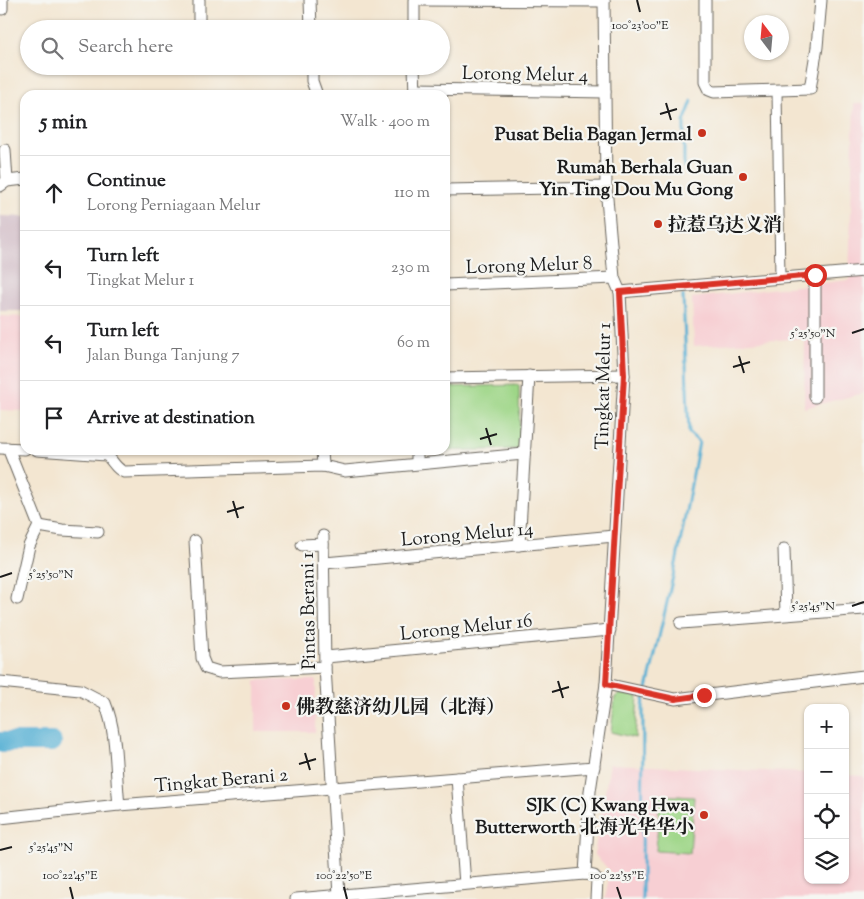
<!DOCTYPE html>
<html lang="en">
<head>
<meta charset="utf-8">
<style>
  :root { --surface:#fff; --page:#f6f6f6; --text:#202124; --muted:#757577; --line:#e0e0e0 }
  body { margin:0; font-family:"Sorts Mill Goudy","Noto Serif SC",serif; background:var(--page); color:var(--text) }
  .controls { position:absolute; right:15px; bottom:15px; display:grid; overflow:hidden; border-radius:10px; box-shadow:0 1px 4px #0004 }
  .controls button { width:45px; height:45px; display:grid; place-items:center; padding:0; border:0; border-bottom:1px solid var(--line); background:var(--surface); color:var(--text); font:25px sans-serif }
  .compass { position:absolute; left:744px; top:15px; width:45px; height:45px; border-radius:50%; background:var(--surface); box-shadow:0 1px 4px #0004; rotate:344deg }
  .stop { position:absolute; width:15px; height:15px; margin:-11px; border:4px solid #d93025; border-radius:50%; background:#fff }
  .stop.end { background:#d93025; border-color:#fff; box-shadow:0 1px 5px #0008 }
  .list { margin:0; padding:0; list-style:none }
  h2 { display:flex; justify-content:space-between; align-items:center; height:65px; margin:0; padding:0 20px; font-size:21px }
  h2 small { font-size:16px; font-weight:400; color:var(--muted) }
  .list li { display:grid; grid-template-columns:32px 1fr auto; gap:15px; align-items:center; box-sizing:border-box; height:75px; padding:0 20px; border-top:1px solid var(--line) }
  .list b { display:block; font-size:19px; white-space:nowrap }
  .list p { margin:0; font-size:16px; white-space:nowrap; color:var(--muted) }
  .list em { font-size:16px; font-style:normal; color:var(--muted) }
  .icon { flex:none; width:28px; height:28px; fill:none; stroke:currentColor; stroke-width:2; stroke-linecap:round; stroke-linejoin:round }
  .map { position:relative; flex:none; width:864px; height:899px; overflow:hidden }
  .search { position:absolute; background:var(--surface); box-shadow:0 1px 4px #0004; left:20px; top:20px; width:430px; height:55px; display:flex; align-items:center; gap:12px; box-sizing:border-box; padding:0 18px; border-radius:28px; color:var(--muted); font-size:19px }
  .panel { position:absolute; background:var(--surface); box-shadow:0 1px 4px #0004; left:20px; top:90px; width:430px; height:365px; border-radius:15px }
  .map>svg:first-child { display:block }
</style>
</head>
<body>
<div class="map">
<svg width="864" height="899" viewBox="0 0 864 899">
  <rect width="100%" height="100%" fill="#f6f6f2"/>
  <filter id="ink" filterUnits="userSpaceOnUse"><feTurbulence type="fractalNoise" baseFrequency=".02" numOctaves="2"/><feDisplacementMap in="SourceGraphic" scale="10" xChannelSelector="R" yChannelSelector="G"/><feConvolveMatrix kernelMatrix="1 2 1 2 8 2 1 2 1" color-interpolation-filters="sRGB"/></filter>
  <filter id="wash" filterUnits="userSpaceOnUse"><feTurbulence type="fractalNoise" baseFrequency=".0096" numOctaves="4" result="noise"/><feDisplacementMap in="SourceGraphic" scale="20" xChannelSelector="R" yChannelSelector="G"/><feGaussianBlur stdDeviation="1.12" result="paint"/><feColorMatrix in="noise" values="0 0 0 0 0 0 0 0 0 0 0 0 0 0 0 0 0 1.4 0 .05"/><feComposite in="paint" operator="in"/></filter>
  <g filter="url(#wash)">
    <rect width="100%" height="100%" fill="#f3e6d1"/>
    <g fill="#f7cfd3">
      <polygon points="854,104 864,104 864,393 804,408 805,338 694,346 692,298 849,280"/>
      <polygon points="0,316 25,317 25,411 0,410"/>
      <polygon points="256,680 316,680 315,732 256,732"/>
      <polygon points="610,764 808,773 808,880 845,880 845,775 864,776 864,899 605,899 610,871 594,854"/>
    </g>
    <polygon fill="#d2bdc7" points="0,216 25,217 25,311 0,311"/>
    <g fill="#9ed687" stroke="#5d7952">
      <polygon points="519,385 520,449 432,451 445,450 445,387"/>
      <polygon points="621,694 638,696 635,738 611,732 615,697"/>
      <polygon points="660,795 694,797 690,853 656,851"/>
    </g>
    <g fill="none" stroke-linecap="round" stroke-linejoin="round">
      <g stroke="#57b0d4" stroke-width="3">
        <polyline points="684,167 684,122 692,101"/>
        <polyline points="647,689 677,559 699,442 689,433 683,296"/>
        <polyline points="642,899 643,706 645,695"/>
      </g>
      <polyline stroke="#57b0d4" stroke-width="20" points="0,742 52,742"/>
    </g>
  </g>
  <g filter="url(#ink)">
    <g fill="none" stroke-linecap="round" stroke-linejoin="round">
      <defs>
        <polyline id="pedestrian" points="777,91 780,278"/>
        <g id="minor">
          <polyline points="2,0 2,9"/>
          <polyline points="310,0 311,29"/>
          <polyline points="414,0 414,29"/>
          <polyline points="422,0 604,1"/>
          <polyline points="705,0 705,82 709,90 714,92 810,89 817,47 821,0"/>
          <polyline points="199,29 199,0"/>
          <polyline points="312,66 312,81 317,95"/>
          <polyline points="414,66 415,95"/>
          <polyline points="415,89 605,92"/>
          <polyline points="5,150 7,181"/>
          <polyline points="0,186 7,181 25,179"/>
          <polyline points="445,190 606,187"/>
          <polyline points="445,285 614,278"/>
          <polyline points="620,292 864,271"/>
          <polyline points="445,378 624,375"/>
          <polyline points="815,397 815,275"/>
          <polyline points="0,448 25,449"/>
          <polyline points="8,448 39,526 29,546 17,599"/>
          <path d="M37,450L106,455C113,460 115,469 124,472L323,466L345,471L524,454"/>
          <polyline points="322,450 323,466"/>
          <polyline points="417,450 417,463"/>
          <polyline points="39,526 62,530 98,532"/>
          <polyline points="323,536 325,667 339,895"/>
          <polyline points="195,541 202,658 206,668 219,672 325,667"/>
          <polyline points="302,545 323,544"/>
          <polyline points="519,545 529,376"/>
          <polyline points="784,549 786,614"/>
          <polyline points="325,563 614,536"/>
          <polyline points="681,623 864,609"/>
          <polyline points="326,657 610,630"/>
          <path d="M0,682L80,690L105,703C118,735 115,771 119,805"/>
          <polyline points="606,684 675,699 864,676"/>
          <polyline points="457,778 465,884"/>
          <polyline points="0,818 119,805 594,767"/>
          <polyline points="585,874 590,791 606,684 624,375 620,292 614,278 606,187 604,0"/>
          <polyline points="296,899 585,874 594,876 597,880 596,899"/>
        </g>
      </defs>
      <use href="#pedestrian" stroke="#67635b" stroke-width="11"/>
      <use href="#minor" stroke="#67635b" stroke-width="13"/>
      <use href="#pedestrian" stroke="#fff" stroke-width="9"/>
      <use href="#minor" stroke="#fff" stroke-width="11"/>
    </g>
  </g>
  <g fill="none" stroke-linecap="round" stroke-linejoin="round" filter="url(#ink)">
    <polyline stroke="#d93025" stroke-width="6" points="704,695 675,699 606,684 624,375 620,292 815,275"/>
  </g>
  <path fill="none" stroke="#1c1c1c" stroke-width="2" d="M637,0L640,12M666,103L671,120M660,114L677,109M852,333L864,329M739,356L744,373M733,367L750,362M486,428L491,445M480,439L497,434M233,501L238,518M227,512L244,507M0,577L12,573M852,606L864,602M558,681L563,698M552,692L569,687M305,753L310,770M299,764L316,759M0,850L12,847M70,887L73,899M344,887L347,899M617,887L621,899"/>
  <g fill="#c8321e" stroke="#f6f6f2" stroke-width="2">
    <circle cx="702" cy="133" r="5"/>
    <circle cx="743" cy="177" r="5"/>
    <circle cx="658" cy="224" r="5"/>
    <circle cx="286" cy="706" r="5"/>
    <circle cx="704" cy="815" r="5"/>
  </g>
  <g text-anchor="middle" stroke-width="4.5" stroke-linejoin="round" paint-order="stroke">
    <g font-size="19" fill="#1c1c1c" stroke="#f6f6f2">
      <text transform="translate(525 73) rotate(1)" y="7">Lorong Melur 4</text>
      <text transform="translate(529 264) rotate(-2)" y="7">Lorong Melur 8</text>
      <text transform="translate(602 386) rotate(-89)" y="7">Tingkat Melur 1</text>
      <text transform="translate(467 533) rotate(-5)" y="7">Lorong Melur 14</text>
      <text transform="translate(307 611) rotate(-91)" y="7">Pintas Berani 1</text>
      <text transform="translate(466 626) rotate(-6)" y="7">Lorong Melur 16</text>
      <text transform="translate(221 779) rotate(-5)" y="7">Tingkat Berani 2</text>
    </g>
    <g font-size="19" font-weight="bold" fill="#1c1c1c" stroke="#f6f6f2" text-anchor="end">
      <text x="692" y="140">Pusat Belia Bagan Jermal</text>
      <text x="733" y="173">Rumah Berhala Guan<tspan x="733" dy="22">Yin Ting Dou Mu Gong</tspan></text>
      <text x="668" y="231" text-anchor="start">拉惹乌达义消</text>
      <text x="296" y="713" text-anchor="start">佛教慈济幼儿园（北海）</text>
      <text x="694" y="811">SJK (C) Kwang Hwa,<tspan x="694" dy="22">Butterworth 北海光华华小</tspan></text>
    </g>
  </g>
  <g font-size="12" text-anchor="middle" fill="#1c1c1c" stroke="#f6f6f2" stroke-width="4.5" stroke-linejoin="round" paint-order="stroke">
    <text x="640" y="29">100°23'00"E</text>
    <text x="813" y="337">5°25'50"N</text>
    <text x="51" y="578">5°25'50"N</text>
    <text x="813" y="610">5°25'45"N</text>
    <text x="51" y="851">5°25'45"N</text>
    <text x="70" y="879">100°22'45"E</text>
    <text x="344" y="879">100°22'50"E</text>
    <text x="617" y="879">100°22'55"E</text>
  </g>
</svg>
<div class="controls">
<button>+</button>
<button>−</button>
<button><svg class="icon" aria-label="locate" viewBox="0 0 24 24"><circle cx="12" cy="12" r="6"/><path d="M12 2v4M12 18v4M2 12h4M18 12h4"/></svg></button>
<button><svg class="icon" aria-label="layers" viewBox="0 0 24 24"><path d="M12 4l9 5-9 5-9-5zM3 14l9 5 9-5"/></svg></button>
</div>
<svg class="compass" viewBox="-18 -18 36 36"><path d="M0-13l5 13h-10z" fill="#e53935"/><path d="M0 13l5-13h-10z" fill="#757577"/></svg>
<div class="stop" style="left:815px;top:275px"></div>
<div class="stop end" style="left:704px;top:695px"></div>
<div class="search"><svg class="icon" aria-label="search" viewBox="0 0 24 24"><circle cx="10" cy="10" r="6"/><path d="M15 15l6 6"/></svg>Search here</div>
<section class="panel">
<h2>5 min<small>Walk · 400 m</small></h2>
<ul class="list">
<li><svg class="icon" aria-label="ahead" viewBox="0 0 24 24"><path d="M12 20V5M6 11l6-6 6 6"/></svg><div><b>Continue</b><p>Lorong Perniagaan Melur</p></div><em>110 m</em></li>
<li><svg class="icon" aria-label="left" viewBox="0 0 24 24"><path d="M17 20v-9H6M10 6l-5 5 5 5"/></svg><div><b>Turn left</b><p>Tingkat Melur 1</p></div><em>230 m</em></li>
<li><svg class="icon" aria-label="left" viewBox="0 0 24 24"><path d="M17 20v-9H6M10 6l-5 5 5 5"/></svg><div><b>Turn left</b><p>Jalan Bunga Tanjung 7</p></div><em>60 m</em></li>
<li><svg class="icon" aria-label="arrive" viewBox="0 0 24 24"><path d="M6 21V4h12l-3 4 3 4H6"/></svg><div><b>Arrive at destination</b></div></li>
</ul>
</section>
</div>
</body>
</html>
